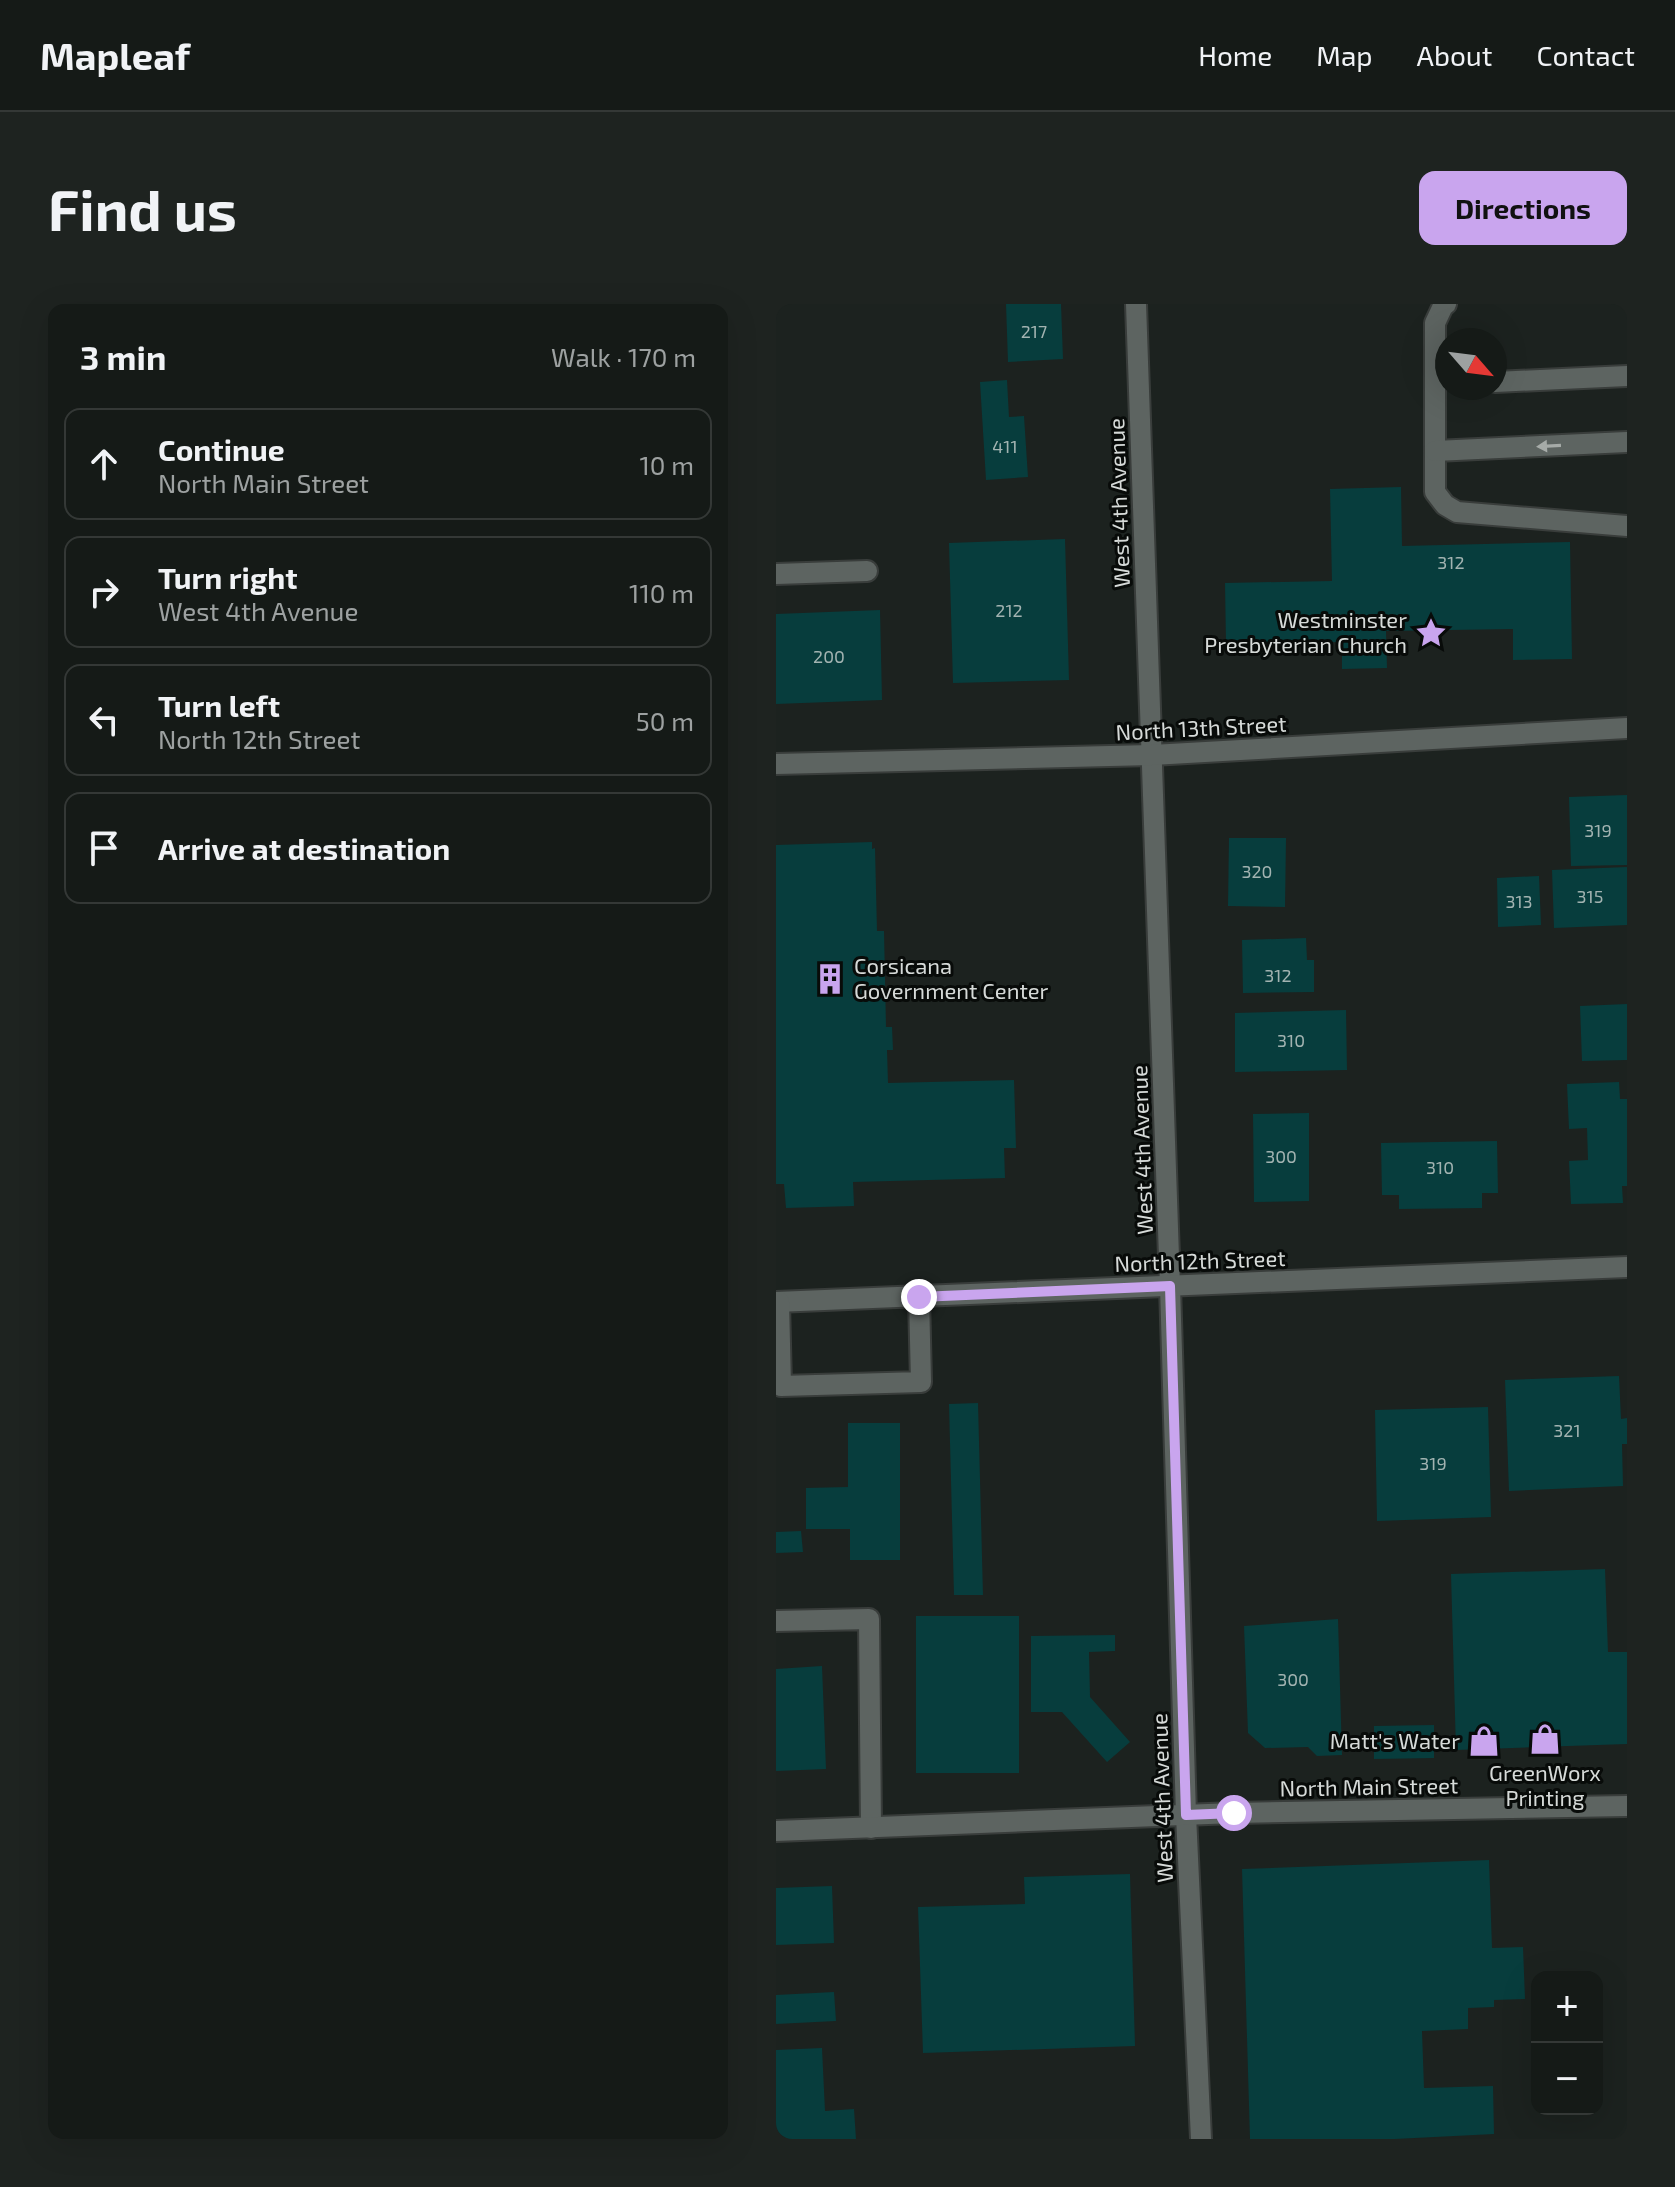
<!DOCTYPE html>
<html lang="en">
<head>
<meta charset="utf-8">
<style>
  :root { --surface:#151a17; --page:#1e2320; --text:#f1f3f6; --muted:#9da1a1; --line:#343836; --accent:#c9a5ee }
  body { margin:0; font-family:"Exo 2",sans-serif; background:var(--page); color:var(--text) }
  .controls { position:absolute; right:24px; bottom:24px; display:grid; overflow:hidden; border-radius:16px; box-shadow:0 8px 32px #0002 }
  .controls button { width:72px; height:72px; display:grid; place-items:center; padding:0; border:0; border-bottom:2px solid var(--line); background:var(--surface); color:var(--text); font:40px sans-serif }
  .compass { position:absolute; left:659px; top:24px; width:72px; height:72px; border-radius:50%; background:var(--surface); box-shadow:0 8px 32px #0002; rotate:118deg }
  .stop { position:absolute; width:24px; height:24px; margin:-18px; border:6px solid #c9a5ee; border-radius:50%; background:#fff }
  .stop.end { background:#c9a5ee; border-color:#fff; box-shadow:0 2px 8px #0008 }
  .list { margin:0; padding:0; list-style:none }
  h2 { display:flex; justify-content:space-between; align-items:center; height:104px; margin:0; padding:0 32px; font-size:34px }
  h2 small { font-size:26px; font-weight:400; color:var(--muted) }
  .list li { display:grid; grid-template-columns:52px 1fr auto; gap:24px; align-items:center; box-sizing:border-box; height:112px; margin:0 16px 16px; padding:0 16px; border:2px solid var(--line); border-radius:16px }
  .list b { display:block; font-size:30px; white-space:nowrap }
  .list p { margin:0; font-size:26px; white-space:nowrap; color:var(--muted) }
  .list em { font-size:26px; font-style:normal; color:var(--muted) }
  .icon { flex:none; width:44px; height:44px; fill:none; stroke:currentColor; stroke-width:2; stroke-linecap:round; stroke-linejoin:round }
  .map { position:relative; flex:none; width:851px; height:1835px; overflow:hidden; border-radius:16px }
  header { display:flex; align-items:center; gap:48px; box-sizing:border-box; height:112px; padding:0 40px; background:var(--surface); border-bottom:2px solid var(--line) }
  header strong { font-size:38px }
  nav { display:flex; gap:44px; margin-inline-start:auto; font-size:28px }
  .intro { display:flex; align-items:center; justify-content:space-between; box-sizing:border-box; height:192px; padding:0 48px }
  h1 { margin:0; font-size:56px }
  .button { padding:20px 36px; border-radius:16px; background:var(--accent); color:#111; font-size:28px; font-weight:700 }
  main { display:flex; gap:48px; padding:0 48px }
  aside { flex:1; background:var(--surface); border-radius:16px; box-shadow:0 8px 32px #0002 }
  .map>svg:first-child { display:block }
</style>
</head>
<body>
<header>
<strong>Mapleaf</strong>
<nav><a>Home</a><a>Map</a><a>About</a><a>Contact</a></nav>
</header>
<div class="intro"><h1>Find us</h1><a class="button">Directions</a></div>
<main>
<aside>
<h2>3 min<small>Walk · 170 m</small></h2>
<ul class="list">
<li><svg class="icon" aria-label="ahead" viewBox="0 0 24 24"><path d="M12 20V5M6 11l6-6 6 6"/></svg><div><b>Continue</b><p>North Main Street</p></div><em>10 m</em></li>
<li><svg class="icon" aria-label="right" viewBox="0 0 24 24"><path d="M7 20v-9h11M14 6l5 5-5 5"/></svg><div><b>Turn right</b><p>West 4th Avenue</p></div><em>110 m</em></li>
<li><svg class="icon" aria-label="left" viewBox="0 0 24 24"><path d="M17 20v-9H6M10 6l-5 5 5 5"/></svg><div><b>Turn left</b><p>North 12th Street</p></div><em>50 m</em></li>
<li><svg class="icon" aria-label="arrive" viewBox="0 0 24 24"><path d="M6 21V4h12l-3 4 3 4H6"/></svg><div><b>Arrive at destination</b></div></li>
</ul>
</aside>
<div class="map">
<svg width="851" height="1835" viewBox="0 0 851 1835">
  <rect width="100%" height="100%" fill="#1c221f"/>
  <g fill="#073d3d">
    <polygon points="230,0 285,0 287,55 232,58"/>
    <polygon points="231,76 233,113 248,112 252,173 210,176 204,78"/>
    <polygon points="625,183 626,242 794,238 796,355 737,356 737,325 610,327 611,364 566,365 566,338 450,340 449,279 556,277 554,185"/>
    <polygon points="289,235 293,376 177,379 173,239"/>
    <polygon points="104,306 106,396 0,400 0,310"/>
    <polygon points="851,491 851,561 795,562 793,493"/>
    <polygon points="453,534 510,534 509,603 452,602"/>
    <polygon points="96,538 96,545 99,544 101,627 108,627 110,723 116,723 117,746 111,746 112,779 238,776 240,844 228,844 229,874 77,878 78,902 10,904 8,880 0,880 0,541"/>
    <polygon points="851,563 851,621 778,624 776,566"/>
    <polygon points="763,572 765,621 722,623 721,574"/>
    <polygon points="530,634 531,656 538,656 538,688 467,689 466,636"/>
    <polygon points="851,700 851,756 806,757 804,702"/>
    <polygon points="570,706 571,766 459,768 459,709"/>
    <polygon points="843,778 844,795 851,795 851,882 846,882 847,899 795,900 793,857 812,856 811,824 793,825 791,780"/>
    <polygon points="533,809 533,897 478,898 477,810"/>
    <polygon points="721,837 722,889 706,889 706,904 623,905 623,891 606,891 605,839"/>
    <polygon points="843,1072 845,1115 851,1114 851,1140 846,1140 847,1182 733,1187 729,1076"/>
    <polygon points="202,1099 207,1291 178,1291 173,1100"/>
    <polygon points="712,1103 715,1213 601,1217 599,1106"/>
    <polygon points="72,1119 124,1119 124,1256 74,1256 74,1225 30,1225 30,1184 72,1183"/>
    <polygon points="25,1227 27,1248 0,1249 0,1228"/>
    <polygon points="829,1265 832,1348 851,1348 851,1440 680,1446 675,1270"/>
    <rect x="140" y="1312" width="103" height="157"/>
    <polygon points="562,1315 566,1451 541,1452 532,1443 489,1444 472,1429 468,1322"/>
    <polygon points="339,1331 339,1347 313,1348 314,1393 354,1438 331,1458 286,1408 255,1408 255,1332"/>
    <polygon points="46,1362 50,1465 0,1467 0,1365"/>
    <polygon points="658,1421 658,1454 598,1455 598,1422"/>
    <polygon points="713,1556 716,1644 747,1643 749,1695 718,1696 718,1703 692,1704 692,1725 646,1727 648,1784 717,1782 718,1830 619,1835 474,1835 466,1565"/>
    <polygon points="354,1570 359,1742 147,1749 142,1603 249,1600 248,1573"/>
    <polygon points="56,1582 58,1639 0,1641 0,1584"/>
    <polygon points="58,1688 60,1717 0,1720 0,1691"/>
    <polygon points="46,1744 49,1807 78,1805 80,1835 0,1835 0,1746"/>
  </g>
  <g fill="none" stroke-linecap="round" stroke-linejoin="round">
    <defs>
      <g id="minor">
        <polyline points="360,0 394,982 410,1511 425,1835"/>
        <polyline points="670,0 667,2 659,19 659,188 669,201 681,208 851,222"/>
        <polyline points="719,78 851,72"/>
        <polyline points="659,147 851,138"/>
        <polyline points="0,270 91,267"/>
        <polyline points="0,460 376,451 851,424"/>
        <polyline points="0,998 851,963"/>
        <polyline points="3,998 5,1082 145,1078 143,993"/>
        <polyline points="0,1317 93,1315 95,1524"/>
        <polyline points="0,1527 458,1509 851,1502"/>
      </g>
    </defs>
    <use href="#minor" stroke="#393d3b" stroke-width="24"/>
    <use href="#minor" stroke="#5d6461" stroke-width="20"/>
  </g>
  <defs><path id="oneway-solid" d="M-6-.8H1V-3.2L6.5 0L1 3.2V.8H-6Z" transform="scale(2)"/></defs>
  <use fill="#a6aba8" href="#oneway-solid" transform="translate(773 142) rotate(177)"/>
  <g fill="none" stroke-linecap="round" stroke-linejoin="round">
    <polyline stroke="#c9a5ee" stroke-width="10" points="143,993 394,982 410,1511 458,1509"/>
  </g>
  <defs>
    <symbol id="sight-bare" viewBox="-9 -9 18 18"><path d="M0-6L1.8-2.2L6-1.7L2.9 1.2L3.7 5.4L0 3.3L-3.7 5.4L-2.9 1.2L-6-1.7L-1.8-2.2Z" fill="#c9a5ee" stroke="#080b09" stroke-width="2.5" paint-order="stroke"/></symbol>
    <symbol id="building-bare" viewBox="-9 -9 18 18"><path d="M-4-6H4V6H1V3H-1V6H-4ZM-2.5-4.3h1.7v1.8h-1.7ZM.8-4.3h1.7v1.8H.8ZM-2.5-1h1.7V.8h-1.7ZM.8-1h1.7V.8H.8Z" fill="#c9a5ee" stroke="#080b09" stroke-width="2.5" paint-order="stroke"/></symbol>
    <symbol id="shop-bare" viewBox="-9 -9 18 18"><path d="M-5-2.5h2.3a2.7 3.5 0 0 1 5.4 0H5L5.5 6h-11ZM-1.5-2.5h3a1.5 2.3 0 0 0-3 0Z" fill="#c9a5ee" stroke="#080b09" stroke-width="2.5" paint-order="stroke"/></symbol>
  </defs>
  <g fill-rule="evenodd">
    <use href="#sight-bare" x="633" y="307" width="44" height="44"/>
    <use href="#building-bare" x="32" y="653" width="44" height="44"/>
    <use href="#shop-bare" x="747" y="1413" width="44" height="44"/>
    <use href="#shop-bare" x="686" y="1415" width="44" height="44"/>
  </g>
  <g text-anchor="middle" stroke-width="6" stroke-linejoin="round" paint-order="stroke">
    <g font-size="18" fill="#a2b3b1">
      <text x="258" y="34">217</text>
      <text x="229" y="149">411</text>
      <text x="675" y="265">312</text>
      <text x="233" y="313">212</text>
      <text x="53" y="359">200</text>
      <text x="822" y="533">319</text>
      <text x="481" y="574">320</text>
      <text x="814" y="599">315</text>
      <text x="743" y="604">313</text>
      <text x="502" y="678">312</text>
      <text x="515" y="743">310</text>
      <text x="505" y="859">300</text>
      <text x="664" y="870">310</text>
      <text x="791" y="1133">321</text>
      <text x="657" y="1166">319</text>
      <text x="517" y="1382">300</text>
    </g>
    <g font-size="22" fill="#d6dad8" stroke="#080b09">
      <text transform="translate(343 199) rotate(-92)" y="8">West 4th Avenue</text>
      <text transform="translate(425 424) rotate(-3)" y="8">North 13th Street</text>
      <text transform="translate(366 846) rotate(-92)" y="8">West 4th Avenue</text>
      <text transform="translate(424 957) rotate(-2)" y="8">North 12th Street</text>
      <text transform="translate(593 1483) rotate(-1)" y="8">North Main Street</text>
      <text transform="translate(386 1494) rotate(-92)" y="8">West 4th Avenue</text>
    </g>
    <g font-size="22" fill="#d6dad8" stroke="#080b09" text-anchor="end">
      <text x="631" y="324">Westminster<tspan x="631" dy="25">Presbyterian Church</tspan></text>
      <text x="78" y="670" text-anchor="start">Corsicana<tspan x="78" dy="25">Government Center</tspan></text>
      <text x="684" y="1445">Matt's Water</text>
      <text x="769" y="1477" text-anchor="middle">GreenWorx<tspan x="769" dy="25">Printing</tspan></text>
    </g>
  </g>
</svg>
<div class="controls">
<button>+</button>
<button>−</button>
</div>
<svg class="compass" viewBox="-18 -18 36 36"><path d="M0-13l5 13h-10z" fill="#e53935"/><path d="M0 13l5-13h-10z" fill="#9da1a1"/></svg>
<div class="stop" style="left:458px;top:1509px"></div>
<div class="stop end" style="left:143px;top:993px"></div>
</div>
</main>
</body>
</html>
